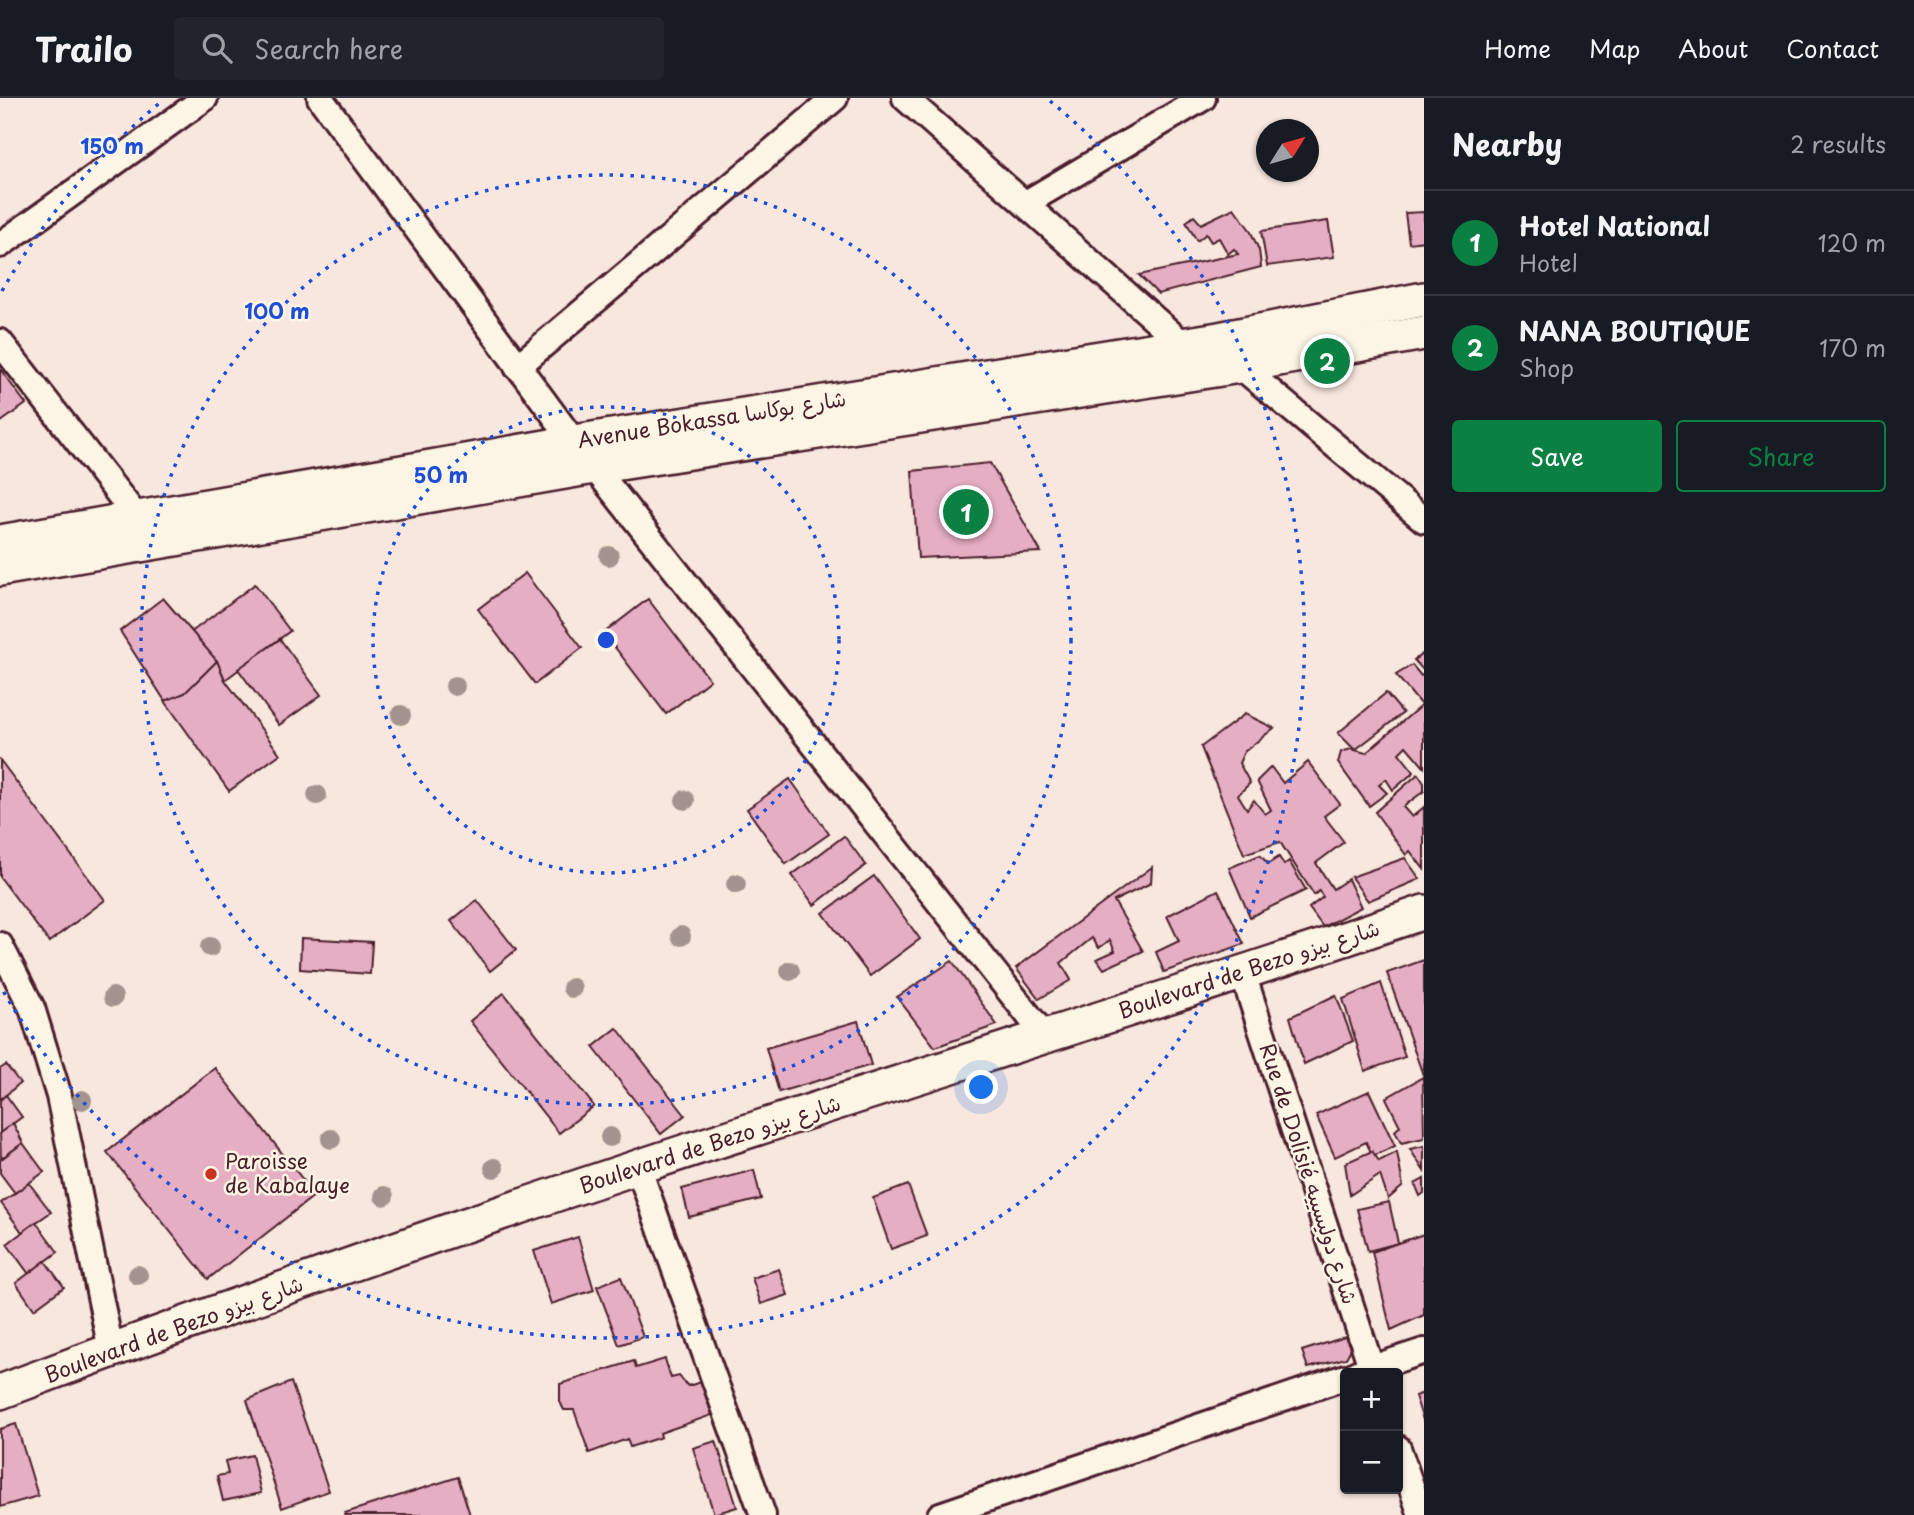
<!DOCTYPE html>
<html lang="en">
<head>
<meta charset="utf-8">
<style>
  :root { --surface:#171b24; --page:#20242c; --text:#f1f3f6; --muted:#9ea1a6; --line:#363941; --accent:#0b8043 }
  body { margin:0; font-family:"Playpen Sans","Playpen Sans Arabic",sans-serif; background:var(--page); color:var(--text) }
  .controls { position:absolute; right:21px; bottom:21px; display:grid; overflow:hidden; border-radius:7px; box-shadow:0 2px 5px #0004 }
  .controls button { width:63px; height:63px; display:grid; place-items:center; padding:0; border:0; border-bottom:2px solid var(--line); background:var(--surface); color:var(--text); font:35px sans-serif }
  .compass { position:absolute; left:1256px; top:21px; width:63px; height:63px; border-radius:50%; background:var(--surface); box-shadow:0 2px 5px #0004; rotate:53deg }
  .you { position:absolute; left:982px; top:990px; width:24px; height:24px; margin:-18px; border:5px solid #fff; border-radius:50%; background:#1a73e8; box-shadow:0 0 0 10px #1a73e833 }
  .badge { display:grid; place-items:center; width:46px; height:46px; border-radius:50%; background:var(--accent); color:#fff; font-size:23px; font-weight:700 }
  .pin { position:absolute; translate:-50% -50%; border:4px solid #fff; box-shadow:0 2px 7px #0006 }
  .list { margin:0; padding:0; list-style:none }
  h2 { display:flex; justify-content:space-between; align-items:center; height:91px; margin:0; padding:0 28px; font-size:30px }
  h2 small { font-size:23px; font-weight:400; color:var(--muted) }
  .list li { display:grid; grid-template-columns:46px 1fr auto; gap:21px; align-items:center; box-sizing:border-box; height:105px; padding:0 28px; border-top:2px solid var(--line) }
  .list b { display:block; font-size:26px; white-space:nowrap }
  .list p { margin:0; font-size:23px; white-space:nowrap; color:var(--muted) }
  .list em { font-size:23px; font-style:normal; color:var(--muted) }
  .actions { display:flex; gap:14px; padding:21px 28px }
  .actions a { flex:1; padding:16px 0; border:2px solid var(--accent); border-radius:7px; text-align:center; font-size:24px; color:var(--accent) }
  .actions .main { background:var(--accent); color:#fff }
  .icon { flex:none; width:38px; height:38px; fill:none; stroke:currentColor; stroke-width:2; stroke-linecap:round; stroke-linejoin:round }
  .map { position:relative; flex:none; width:1424px; height:1417px; overflow:hidden }
  header { display:flex; align-items:center; gap:42px; box-sizing:border-box; height:98px; padding:0 35px; background:var(--surface); border-bottom:2px solid var(--line) }
  header strong { font-size:33px }
  nav { display:flex; gap:38px; margin-inline-start:auto; font-size:24px }
  .search { width:490px; height:63px; background:var(--page); display:flex; align-items:center; gap:18px; box-sizing:border-box; padding:0 24px; border-radius:7px; color:var(--muted); font-size:26px }
  main { display:flex }
  aside { flex:1; background:var(--surface) }
  .map>svg:first-child { display:block }
</style>
</head>
<body>
<header>
<strong>Trailo</strong>
<div class="search"><svg class="icon" aria-label="search" viewBox="0 0 24 24"><circle cx="10" cy="10" r="6"/><path d="M15 15l6 6"/></svg>Search here</div>
<nav><a>Home</a><a>Map</a><a>About</a><a>Contact</a></nav>
</header>
<main>
<div class="map">
<svg width="1424" height="1417" viewBox="0 0 1424 1417">
  <rect width="100%" height="100%" fill="#f8e7de"/>
  <filter id="ink" filterUnits="userSpaceOnUse"><feTurbulence type="fractalNoise" baseFrequency=".0143" numOctaves="2"/><feDisplacementMap in="SourceGraphic" scale="14" xChannelSelector="R" yChannelSelector="G"/><feConvolveMatrix kernelMatrix="1 2 1 2 8 2 1 2 1" color-interpolation-filters="sRGB"/></filter>
  <g filter="url(#ink)">
    <g fill="#e6aec2" stroke="#4a1f2b" stroke-width="2">
      <polygon points="1234,110 1250,132 1259,152 1261,169 1158,196 1139,177 1238,156 1234,151 1228,156 1219,140 1211,144 1206,136 1197,143 1186,124 1194,118 1201,126"/>
      <polygon points="1424,114 1424,143 1409,145 1405,115"/>
      <polygon points="1328,123 1334,159 1267,168 1261,133"/>
      <polygon points="0,271 26,306 1,324 0,322"/>
      <polygon points="990,365 1041,454 918,460 912,373"/>
      <polygon points="525,475 582,550 535,586 478,511"/>
      <polygon points="255,486 290,533 225,582 217,563 190,535"/>
      <polygon points="163,500 217,563 185,595 165,603 120,533"/>
      <polygon points="648,501 710,582 666,616 604,535"/>
      <polygon points="280,541 321,597 279,627 238,571"/>
      <polygon points="1424,555 1424,573 1414,562"/>
      <polygon points="217,563 225,582 280,656 229,693 165,603 185,595"/>
      <polygon points="1412,567 1421,578 1424,576 1424,604 1421,607 1396,577"/>
      <polygon points="1386,595 1403,615 1355,652 1338,635"/>
      <polygon points="1424,605 1424,669 1406,648 1399,655 1414,674 1393,692 1386,681 1379,687 1387,695 1369,708 1338,665 1341,654 1351,651 1366,655"/>
      <polygon points="1245,616 1274,630 1244,654 1239,665 1250,685 1238,697 1247,711 1254,702 1265,716 1271,712 1257,683 1271,669 1283,685 1308,664 1340,706 1324,718 1344,744 1316,765 1333,791 1348,781 1361,809 1323,829 1309,810 1323,799 1319,793 1314,797 1280,744 1244,756 1201,649"/>
      <polygon points="0,662 105,802 49,844 0,779"/>
      <polygon points="1418,676 1424,685 1424,693 1403,709 1412,719 1424,709 1424,771 1410,753 1406,757 1375,714"/>
      <polygon points="790,681 829,736 786,766 747,711"/>
      <polygon points="844,738 866,767 814,807 792,777"/>
      <polygon points="1260,757 1268,766 1279,759 1284,767 1289,763 1306,792 1250,819 1229,770"/>
      <polygon points="1405,760 1420,781 1368,803 1351,779"/>
      <polygon points="1152,769 1151,785 1114,803 1143,853 1104,871 1097,861 1115,853 1110,842 1099,850 1092,840 1061,865 1071,882 1039,901 1016,870"/>
      <polygon points="874,778 920,841 870,878 823,815"/>
      <polygon points="1218,792 1244,846 1164,874 1156,854 1179,843 1167,818"/>
      <polygon points="477,802 516,852 490,873 451,823"/>
      <polygon points="301,840 372,844 370,876 300,871"/>
      <polygon points="1424,862 1424,980 1387,875"/>
      <polygon points="952,863 997,927 935,949 897,899"/>
      <polygon points="1381,885 1405,959 1365,973 1343,901"/>
      <polygon points="504,895 594,1008 559,1035 470,923"/>
      <polygon points="1336,897 1353,943 1304,966 1290,919"/>
      <polygon points="858,923 871,967 779,994 766,950"/>
      <polygon points="617,930 685,1017 661,1036 593,949"/>
      <polygon points="6,967 20,985 0,1002 0,971"/>
      <polygon points="215,970 315,1097 208,1181 107,1054"/>
      <polygon points="1423,979 1424,1040 1401,1045 1395,1033 1400,1028 1386,1000"/>
      <polygon points="1369,993 1395,1048 1373,1058 1366,1044 1335,1059 1316,1017"/>
      <polygon points="6,997 22,1019 0,1035 0,1002"/>
      <polygon points="13,1025 23,1045 1,1061 0,1035"/>
      <polygon points="23,1045 44,1074 15,1095 0,1075 0,1062"/>
      <polygon points="1424,1048 1424,1073 1410,1051"/>
      <polygon points="1372,1053 1379,1063 1397,1054 1403,1088 1388,1101 1380,1077 1350,1097 1345,1065"/>
      <polygon points="754,1072 761,1101 689,1119 682,1091"/>
      <polygon points="1424,1081 1424,1095 1420,1098 1415,1086"/>
      <polygon points="29,1085 51,1114 22,1134 1,1105"/>
      <polygon points="908,1087 927,1138 891,1151 873,1100"/>
      <polygon points="1389,1104 1398,1145 1368,1153 1357,1111"/>
      <polygon points="36,1124 58,1154 29,1176 7,1146"/>
      <polygon points="1424,1136 1424,1217 1391,1232 1372,1154"/>
      <polygon points="578,1139 594,1192 551,1206 534,1153"/>
      <polygon points="45,1163 64,1189 34,1211 16,1185"/>
      <polygon points="779,1171 788,1197 761,1206 752,1180"/>
      <polygon points="621,1179 643,1239 619,1247 597,1188"/>
      <polygon points="1345,1239 1351,1251 1346,1260 1308,1270 1302,1253"/>
      <polygon points="665,1261 671,1280 679,1278 688,1288 701,1284 712,1317 660,1335 661,1339 630,1349 627,1341 589,1355 574,1312 564,1312 560,1304 560,1286 634,1263 636,1270"/>
      <polygon points="291,1284 329,1393 282,1410 247,1302"/>
      <polygon points="1424,1295 1424,1325 1415,1298"/>
      <polygon points="16,1326 38,1398 0,1409 0,1331"/>
      <polygon points="716,1343 737,1409 714,1416 693,1350"/>
      <polygon points="252,1357 261,1395 223,1403 217,1378 228,1376 225,1363"/>
      <polygon points="458,1379 470,1417 345,1417 345,1415"/>
    </g>
    <g fill="none" stroke-linecap="round" stroke-linejoin="round">
      <defs>
        <g id="street">
          <polyline points="320,0 574,344 1045,938"/>
          <polyline points="905,0 1183,246"/>
          <polyline points="1026,105 1203,0"/>
          <polyline points="0,147 205,0"/>
          <polyline points="0,244 139,422"/>
          <polyline points="1240,268 1424,422"/>
          <polyline points="517,269 835,0"/>
          <polyline points="0,847 32,910 59,998 111,1252"/>
          <polyline points="1243,876 1373,1275"/>
          <polyline points="638,1069 763,1417"/>
          <polyline points="1357,1275 1424,1253"/>
          <polyline points="1398,1350 1421,1417"/>
          <polyline points="940,1417 1345,1279"/>
        </g>
        <g id="secondary">
          <polyline points="0,444 574,344 1219,241 1424,201"/>
          <polyline points="0,471 594,369 1240,268 1424,235"/>
          <path d="M0,1294C212,1214 426,1139 641,1068C902,982 1164,903 1424,814"/>
        </g>
      </defs>
      <use href="#street" stroke="#4a1f2b" stroke-width="30"/>
      <use href="#secondary" stroke="#4a1f2b" stroke-width="38"/>
      <use href="#street" stroke="#fcf5e5" stroke-width="24"/>
      <use href="#secondary" stroke="#fcf5e5" stroke-width="33"/>
    </g>
    <g fill="#a3938e">
      <circle cx="609" cy="458" r="10"/>
      <circle cx="455" cy="588" r="10"/>
      <circle cx="401" cy="617" r="10"/>
      <circle cx="317" cy="697" r="10"/>
      <circle cx="685" cy="702" r="10"/>
      <circle cx="736" cy="786" r="10"/>
      <circle cx="681" cy="838" r="10"/>
      <circle cx="210" cy="849" r="10"/>
      <circle cx="790" cy="873" r="10"/>
      <circle cx="572" cy="890" r="10"/>
      <circle cx="113" cy="899" r="10"/>
      <circle cx="82" cy="1002" r="10"/>
      <circle cx="610" cy="1039" r="10"/>
      <circle cx="331" cy="1041" r="10"/>
      <circle cx="494" cy="1070" r="10"/>
      <circle cx="384" cy="1098" r="10"/>
      <circle cx="138" cy="1177" r="10"/>
    </g>
  </g>
  <g fill="none" stroke="#1d4ed8" stroke-width="3.5" stroke-dasharray="3.5 7">
    <circle cx="606" cy="542" r="233"/>
    <circle cx="606" cy="542" r="465"/>
    <path d="M2 193A698 698 0 0 1 162 3M1050 3A698 698 0 1 1 2 891"/>
  </g>
  <circle fill="#c8321e" stroke="#fcf5e5" stroke-width="2.5" cx="211" cy="1076" r="7"/>
  <g text-anchor="middle" stroke-width="5" stroke-linejoin="round" paint-order="stroke">
    <g font-size="21" fill="#4a1f2b" stroke="#fcf5e5">
      <text transform="translate(712 322) rotate(-9)" y="7">Avenue Bokassa شارع بوكاسا</text>
      <text transform="translate(1249 872) rotate(-18)" y="7">Boulevard de Bezo شارع بيزو</text>
      <text transform="translate(710 1047) rotate(-18)" y="7">Boulevard de Bezo شارع بيزو</text>
      <text transform="translate(1308 1076) rotate(72)" y="7">Rue de Dolisié شارع دوليسييه</text>
      <text transform="translate(174 1232) rotate(-20)" y="7">Boulevard de Bezo شارع بيزو</text>
    </g>
    <g font-size="21" fill="#4a1f2b" stroke="#fcf5e5" text-anchor="start">
      <text x="225" y="1071">Paroisse<tspan x="225" dy="24">de Kabalaye</tspan></text>
    </g>
  </g>
  <circle cx="606" cy="542" r="10" fill="#1d4ed8" stroke="#fcf5e5" stroke-width="3.5"/>
  <g font-size="21" text-anchor="middle" font-weight="bold" fill="#1d4ed8" stroke="#fcf5e5" stroke-width="5" stroke-linejoin="round" paint-order="stroke">
    <text x="112" y="56">150 m</text>
    <text x="277" y="221">100 m</text>
    <text x="441" y="385">50 m</text>
  </g>
</svg>
<div class="controls">
<button>+</button>
<button>−</button>
</div>
<svg class="compass" viewBox="-18 -18 36 36"><path d="M0-13l5 13h-10z" fill="#e53935"/><path d="M0 13l5-13h-10z" fill="#9ea1a6"/></svg>
<div class="you"></div>
<div class="pin badge" style="left:966px;top:414px">1</div>
<div class="pin badge" style="left:1327px;top:263px">2</div>
</div>
<aside>
<h2>Nearby<small>2 results</small></h2>
<ul class="list">
<li><span class="badge">1</span><div><b>Hotel National</b><p>Hotel</p></div><em>120 m</em></li>
<li><span class="badge">2</span><div><b>NANA BOUTIQUE</b><p>Shop</p></div><em>170 m</em></li>
</ul>
<div class="actions"><a class="main">Save</a><a>Share</a></div>
</aside>
</main>
</body>
</html>
